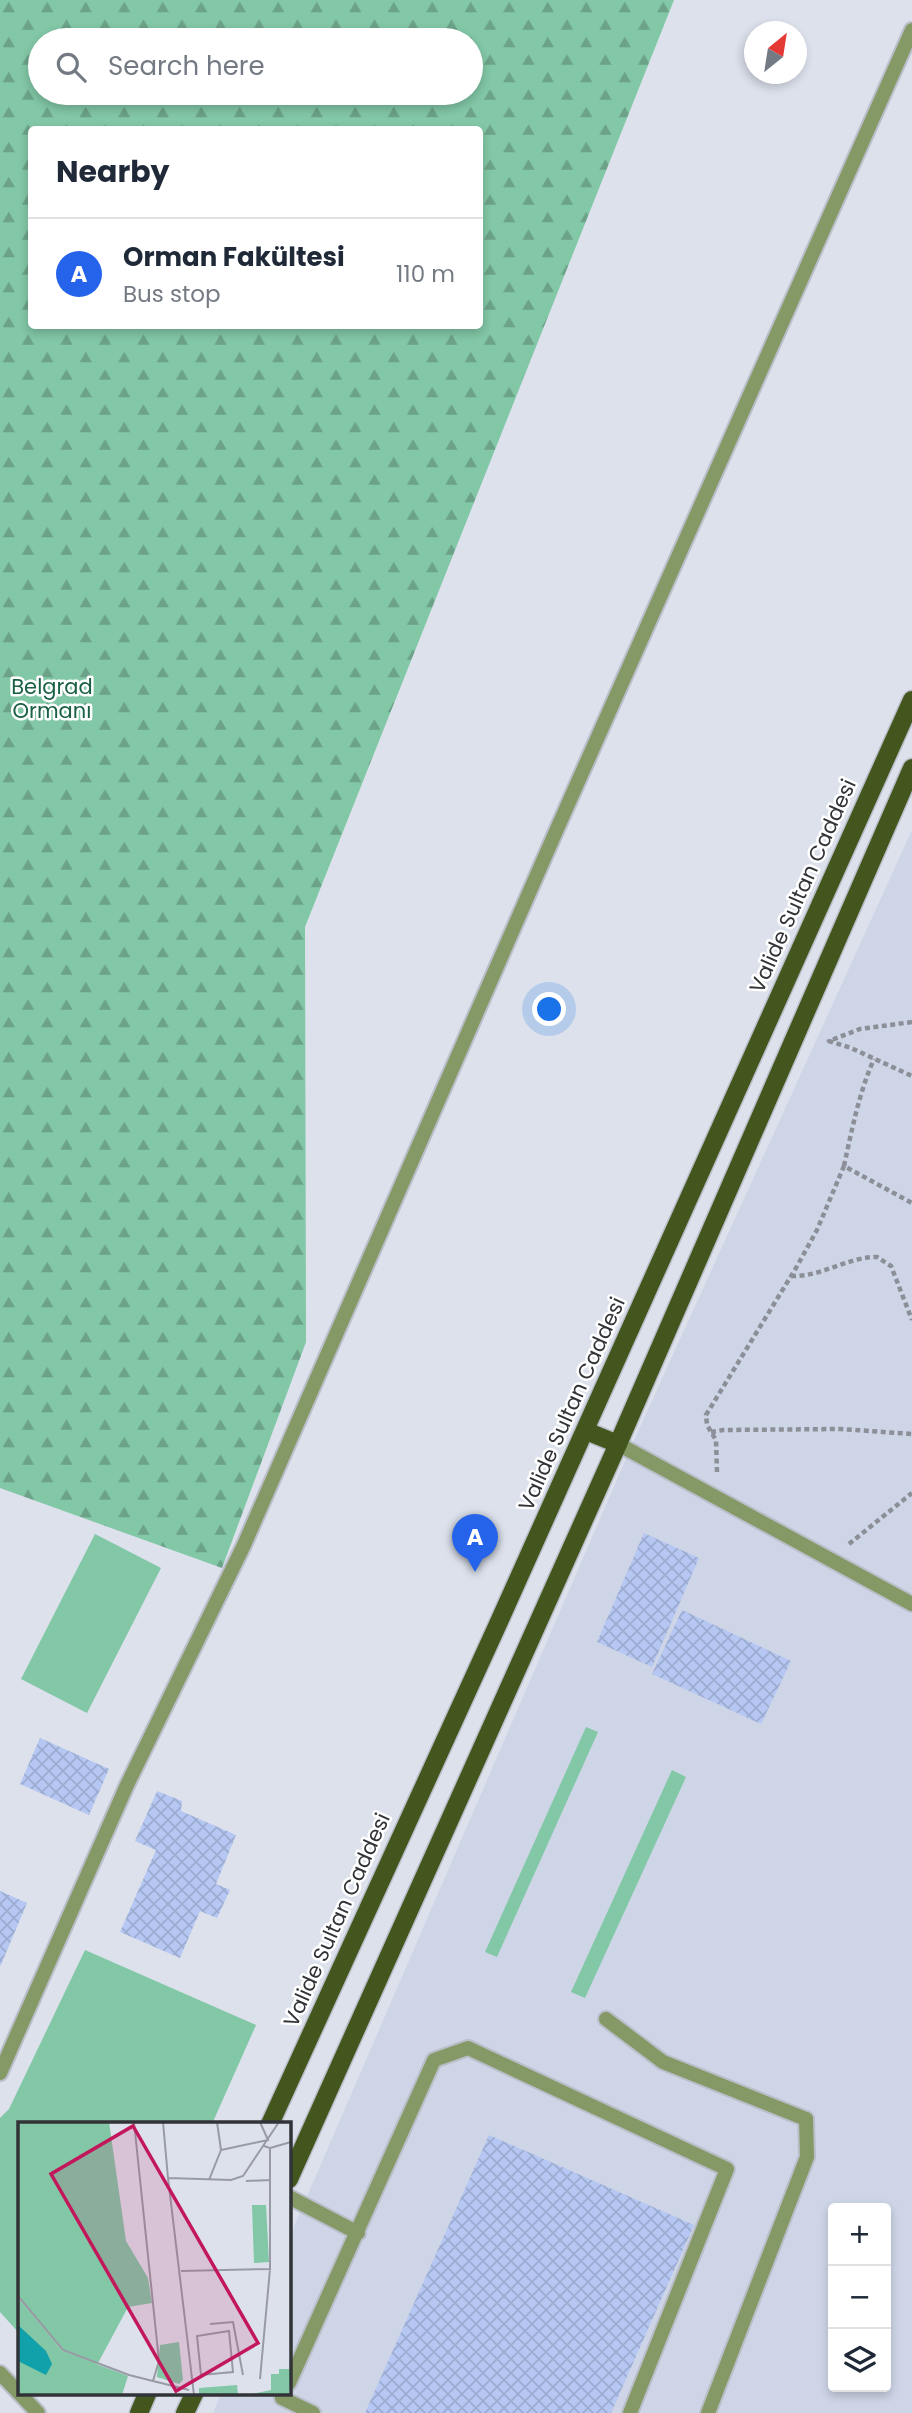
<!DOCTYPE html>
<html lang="en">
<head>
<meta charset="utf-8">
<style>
  :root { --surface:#fff; --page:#f2f2f3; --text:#1f2937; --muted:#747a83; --line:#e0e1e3; --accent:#2563eb }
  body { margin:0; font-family:Poppins,sans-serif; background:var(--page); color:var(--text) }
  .controls { position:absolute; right:21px; bottom:21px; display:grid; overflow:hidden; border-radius:7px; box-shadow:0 4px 10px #0003 }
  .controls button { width:63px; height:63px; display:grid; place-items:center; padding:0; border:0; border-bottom:2px solid var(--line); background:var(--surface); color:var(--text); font:35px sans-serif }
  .compass { position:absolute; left:744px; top:21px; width:63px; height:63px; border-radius:50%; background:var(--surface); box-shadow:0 4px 10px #0003; rotate:30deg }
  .you { position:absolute; left:550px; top:1010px; width:24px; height:24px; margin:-18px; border:5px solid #fff; border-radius:50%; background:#1a73e8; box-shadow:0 0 0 10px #1a73e833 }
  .badge { display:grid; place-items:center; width:46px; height:46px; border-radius:50%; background:var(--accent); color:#fff; font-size:23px; font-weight:700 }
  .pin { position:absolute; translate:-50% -58px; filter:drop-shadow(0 2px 4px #0008) }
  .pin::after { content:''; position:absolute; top:37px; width:24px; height:21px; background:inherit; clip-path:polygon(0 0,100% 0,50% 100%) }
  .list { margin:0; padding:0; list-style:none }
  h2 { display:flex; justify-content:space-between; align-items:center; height:91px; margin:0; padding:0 28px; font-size:30px }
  h2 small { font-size:23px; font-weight:400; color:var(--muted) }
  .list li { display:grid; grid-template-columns:46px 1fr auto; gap:21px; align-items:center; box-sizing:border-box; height:112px; padding:0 28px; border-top:2px solid var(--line) }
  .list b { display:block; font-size:26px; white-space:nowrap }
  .list p { margin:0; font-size:23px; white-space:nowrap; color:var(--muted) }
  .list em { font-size:23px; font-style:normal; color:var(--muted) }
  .icon { flex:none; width:38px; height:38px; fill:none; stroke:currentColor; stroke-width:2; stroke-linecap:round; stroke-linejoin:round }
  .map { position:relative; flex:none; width:912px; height:2413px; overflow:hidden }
  .search { position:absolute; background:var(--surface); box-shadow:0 4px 10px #0003; left:28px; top:28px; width:455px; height:77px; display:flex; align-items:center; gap:18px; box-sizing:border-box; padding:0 24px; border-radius:38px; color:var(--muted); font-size:26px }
  .panel { position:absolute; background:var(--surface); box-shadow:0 4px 10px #0003; left:28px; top:126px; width:455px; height:203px; border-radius:7px }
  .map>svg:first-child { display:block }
</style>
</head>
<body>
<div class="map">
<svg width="912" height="2413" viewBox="0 0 912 2413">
  <defs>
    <pattern id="forest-firs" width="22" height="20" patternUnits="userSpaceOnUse" patternTransform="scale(1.75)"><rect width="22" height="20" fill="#82c7a6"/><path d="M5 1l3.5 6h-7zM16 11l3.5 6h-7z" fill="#6ba288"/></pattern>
    <pattern id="building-cross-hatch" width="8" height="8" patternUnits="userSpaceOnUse" patternTransform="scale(1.75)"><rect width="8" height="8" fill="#b5c7f2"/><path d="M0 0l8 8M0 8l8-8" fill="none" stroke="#9cabd0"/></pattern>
  </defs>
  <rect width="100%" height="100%" fill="#dce1ec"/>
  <path fill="#cdd5e7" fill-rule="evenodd" d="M912,830V2413H213L221,2394H289V2238L635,1438ZM833,2208H886V2387H833Z"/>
  <g fill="#82c7a6">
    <polygon points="95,1534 161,1568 87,1713 21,1679"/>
    <polygon points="586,1727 598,1732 497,1957 485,1952"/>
    <polygon points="672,1770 686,1777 585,1998 571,1992"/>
    <polygon points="85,1950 256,2025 212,2124 19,2124 19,2333 0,2312 0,2118 9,2109"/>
  </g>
  <path fill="url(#forest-firs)" fill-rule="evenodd" d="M0,0H674L305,927L306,1342L222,1568L0,1488ZM471,40V93H40V40ZM32,130H480V326H32Z"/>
  <g fill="url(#building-cross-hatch)">
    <polygon points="644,1533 699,1558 652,1667 597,1642"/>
    <polygon points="682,1610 791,1661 761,1724 652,1674"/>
    <polygon points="40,1738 109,1769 89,1815 20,1784"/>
    <polygon points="157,1791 182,1801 181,1811 236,1835 216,1884 230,1890 217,1918 200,1911 180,1958 120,1932 156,1850 135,1841"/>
    <polygon points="0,1891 27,1903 0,1967"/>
    <polygon points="489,2135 694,2225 611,2413 365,2413"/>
  </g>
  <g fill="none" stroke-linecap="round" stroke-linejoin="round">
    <defs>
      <g id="service">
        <polyline points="618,1444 912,1604"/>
        <polyline points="606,2019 663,2062 806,2119"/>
        <polyline points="289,2197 358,2233"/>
        <polyline points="289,2383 434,2060 468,2048 727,2169 630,2413"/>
        <polyline points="284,2394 282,2398 313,2413"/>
      </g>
      <g id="minor">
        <polyline points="0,2073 127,1785 244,1545 557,829 912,30"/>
        <polyline points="708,2413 807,2157 806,2119"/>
      </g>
      <g id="tertiary">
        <polyline points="0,2373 19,2393"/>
        <polyline points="20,2394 38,2413"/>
      </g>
      <g id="primary">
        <polyline points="586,1431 618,1444"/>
        <polyline points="270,2124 498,1624 912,700"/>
        <polyline points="289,2179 618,1444 912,768"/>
        <polyline points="139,2413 147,2394"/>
        <polyline points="185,2413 194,2394"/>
      </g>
    </defs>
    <use href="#service" stroke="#babec8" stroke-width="18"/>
    <use href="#minor" stroke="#babec8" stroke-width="18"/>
    <use href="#tertiary" stroke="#babec8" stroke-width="18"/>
    <use href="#primary" stroke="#babec8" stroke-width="21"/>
    <g stroke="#8c8f97" stroke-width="4.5" stroke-dasharray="5 3.5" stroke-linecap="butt">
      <polyline points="912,1022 860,1029 829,1041 851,1048 912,1076"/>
      <path d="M844,1166C852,1129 859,1093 874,1059"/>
      <path d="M791,1276C822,1277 847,1257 877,1257L891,1266L912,1320"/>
      <polyline points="711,1432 723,1430 841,1429 912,1434"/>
      <polyline points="717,1472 716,1440 707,1425 706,1415 796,1268 817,1230 844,1166 912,1203"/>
      <polyline points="849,1544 912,1493"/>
    </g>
    <use href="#service" stroke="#859966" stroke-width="14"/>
    <use href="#minor" stroke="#859966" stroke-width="14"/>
    <use href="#tertiary" stroke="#859966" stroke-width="14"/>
    <use href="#primary" stroke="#43561d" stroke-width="18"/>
  </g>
  <g text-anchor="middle" stroke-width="5" stroke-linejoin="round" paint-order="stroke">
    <g font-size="21" fill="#196045" stroke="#fff">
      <text x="52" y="694">Belgrad<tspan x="52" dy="24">Ormanı</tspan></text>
    </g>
    <g font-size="21" fill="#313337" stroke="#fff">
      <text transform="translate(803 886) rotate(-66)" y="7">Valide Sultan Caddesi</text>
      <text transform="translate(572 1404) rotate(-66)" y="7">Valide Sultan Caddesi</text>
      <text transform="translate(337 1920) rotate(-66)" y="7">Valide Sultan Caddesi</text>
    </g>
  </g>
  <g transform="translate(18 2122)">
    <rect width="273" height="273" fill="#dce1ec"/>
    <path d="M234,83H248L251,140L236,141ZM161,220L165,258L161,262L139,255L142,223ZM219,263L220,273H181V266Z" fill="#82c7a6"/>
    <path d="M0,0H91L108,119L130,156L134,181L110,185L79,243L44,229L0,176ZM261,247H273L271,273H228L253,268V252H261Z" fill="#82c7a6"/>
    <path d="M0,176L44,229L110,254L104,273H0Z" fill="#82c7a6"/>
    <path d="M0,203L28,229L34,242L28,253L0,239Z" fill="#11a1aa"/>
    <path fill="none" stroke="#989ba4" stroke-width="2" d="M116,0L141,239L135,259M145,0L150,56M252,26L273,20M203,28L250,18L242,0M150,56L176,273M150,56L213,58L225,54L261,0M191,58L203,28L199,0M228,59L252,58M163,149L252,147V26L246,24M0,174L45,228L111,253L171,268M192,202L215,200L225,253M211,209L215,250L183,253L179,214ZM242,257L252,147"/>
    <path fill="#c2185b" fill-opacity="0.15" stroke="#c2185b" stroke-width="3.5" d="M115,4L240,221L158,269L33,52Z"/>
    <rect width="273" height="273" fill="none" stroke="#313337" stroke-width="3.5"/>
  </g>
</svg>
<div class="controls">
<button>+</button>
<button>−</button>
<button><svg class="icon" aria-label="layers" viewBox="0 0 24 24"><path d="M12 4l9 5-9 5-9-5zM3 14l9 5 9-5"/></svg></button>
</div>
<svg class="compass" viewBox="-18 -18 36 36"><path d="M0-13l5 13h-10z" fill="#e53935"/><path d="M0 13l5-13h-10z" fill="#747a83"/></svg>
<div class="you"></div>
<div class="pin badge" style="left:475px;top:1572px">A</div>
<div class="search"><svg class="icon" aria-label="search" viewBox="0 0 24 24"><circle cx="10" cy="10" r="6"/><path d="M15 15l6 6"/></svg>Search here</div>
<section class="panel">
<h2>Nearby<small></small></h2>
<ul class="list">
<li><span class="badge">A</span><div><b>Orman Fakültesi</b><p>Bus stop</p></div><em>110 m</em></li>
</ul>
</section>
</div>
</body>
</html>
